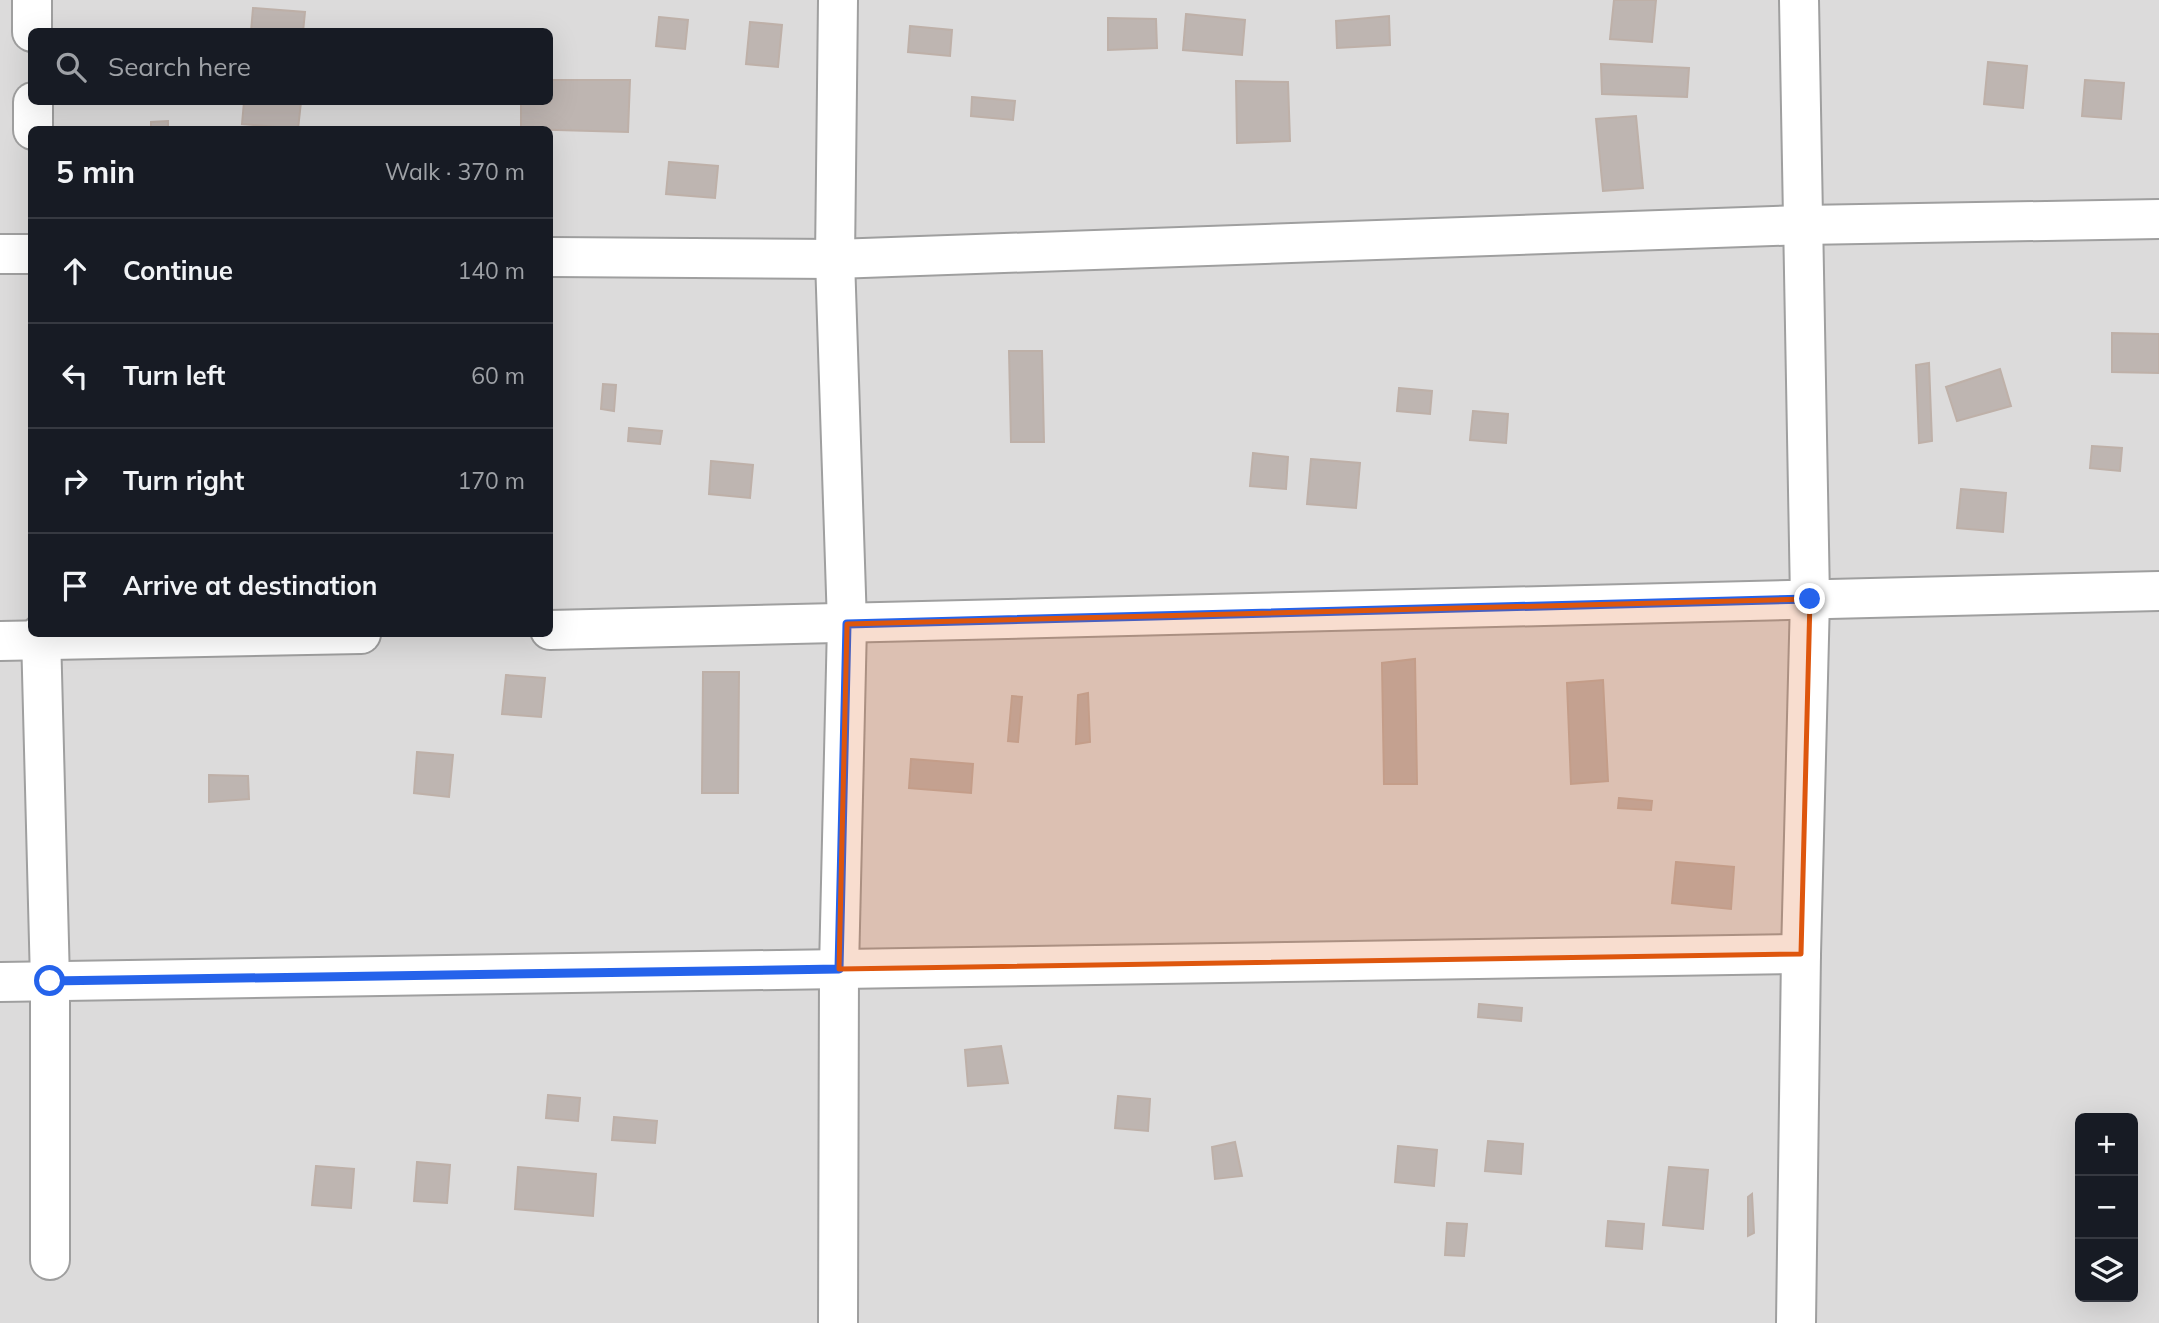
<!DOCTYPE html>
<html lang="en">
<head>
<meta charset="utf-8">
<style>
  :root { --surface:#171b24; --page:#242831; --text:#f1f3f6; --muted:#9ea1a6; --line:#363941 }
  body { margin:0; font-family:Mulish,sans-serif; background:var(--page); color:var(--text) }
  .controls { position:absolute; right:21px; bottom:21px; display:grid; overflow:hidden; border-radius:10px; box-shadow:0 7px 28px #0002 }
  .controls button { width:63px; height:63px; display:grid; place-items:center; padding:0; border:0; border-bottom:2px solid var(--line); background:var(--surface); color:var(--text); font:35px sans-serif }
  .stop { position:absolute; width:21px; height:21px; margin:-16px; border:5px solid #2563eb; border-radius:50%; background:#fff }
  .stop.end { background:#2563eb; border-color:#fff; box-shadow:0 2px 7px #0008 }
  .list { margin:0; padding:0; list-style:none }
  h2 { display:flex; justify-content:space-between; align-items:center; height:91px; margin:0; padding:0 28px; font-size:30px }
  h2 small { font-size:23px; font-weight:400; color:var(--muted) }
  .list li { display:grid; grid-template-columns:46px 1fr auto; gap:21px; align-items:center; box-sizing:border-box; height:105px; padding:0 28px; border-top:2px solid var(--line) }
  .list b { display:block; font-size:26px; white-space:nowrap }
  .list em { font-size:23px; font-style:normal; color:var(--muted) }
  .icon { flex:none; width:38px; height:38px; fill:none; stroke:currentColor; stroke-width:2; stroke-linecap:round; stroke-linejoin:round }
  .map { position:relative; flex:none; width:2159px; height:1323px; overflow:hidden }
  .search { position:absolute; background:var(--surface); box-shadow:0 7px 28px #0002; left:28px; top:28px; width:525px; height:77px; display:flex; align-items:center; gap:18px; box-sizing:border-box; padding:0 24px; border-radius:10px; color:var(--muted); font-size:26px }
  .panel { position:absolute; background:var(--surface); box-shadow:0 7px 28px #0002; left:28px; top:126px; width:525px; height:511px; border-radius:10px }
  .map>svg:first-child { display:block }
</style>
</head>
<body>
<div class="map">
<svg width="2159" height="1323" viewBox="0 0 2159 1323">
  <rect width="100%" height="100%" fill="#eeeae4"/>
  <path fill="#dcdbdb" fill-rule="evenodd" d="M0,0H2159V1323H0ZM32,32H550V102H32ZM32,130H550V634H32ZM2080,1118H2133V1297H2080Z"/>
  <g fill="#beb5b1" stroke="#beb0a8" stroke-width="2">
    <polygon points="1614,0 1656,0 1652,42 1610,39"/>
    <polygon points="253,8 305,12 303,32 251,32"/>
    <polygon points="1186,14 1245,20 1242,55 1183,50"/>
    <polygon points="1389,16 1390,45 1337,48 1336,21"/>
    <polygon points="659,17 688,20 685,49 656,46"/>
    <polygon points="1108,18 1156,19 1157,48 1108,50"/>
    <polygon points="750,22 782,25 778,67 746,64"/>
    <polygon points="910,26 952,30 950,56 908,52"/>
    <polygon points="1988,62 2027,66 2023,108 1984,104"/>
    <polygon points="1601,64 1689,68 1687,97 1602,94"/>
    <polygon points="550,80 630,80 628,132 521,129 521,102 550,102"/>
    <polygon points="2085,80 2124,83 2121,119 2082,116"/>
    <polygon points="1236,81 1288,82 1290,141 1237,143"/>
    <polygon points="972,97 1015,101 1013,120 971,116"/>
    <polygon points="244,102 301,102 298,129 242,124"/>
    <polygon points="1636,116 1643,188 1603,191 1596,119"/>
    <polygon points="168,121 168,130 151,130 151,122"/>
    <polygon points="669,162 718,166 715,198 666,194"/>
    <polygon points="2112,333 2159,334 2159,373 2112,372"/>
    <polygon points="1009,351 1042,351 1044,442 1011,442"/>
    <polygon points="1929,363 1932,441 1919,443 1916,365"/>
    <polygon points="2000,369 2011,406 1957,421 1946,387"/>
    <polygon points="603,384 616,385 614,411 601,409"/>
    <polygon points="1399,388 1432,391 1430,414 1397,411"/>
    <polygon points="1473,411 1508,414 1506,443 1470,440"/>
    <polygon points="629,428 662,431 660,444 628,441"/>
    <polygon points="2092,446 2122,448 2120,471 2090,468"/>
    <polygon points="1253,453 1288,457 1286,489 1250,486"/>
    <polygon points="1311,459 1360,463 1356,508 1307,504"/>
    <polygon points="711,461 753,465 750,498 709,494"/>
    <polygon points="1961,489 2006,493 2003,532 1957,528"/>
    <polygon points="1415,659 1417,784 1384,784 1382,663"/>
    <polygon points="703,672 739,672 738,793 702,793"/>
    <polygon points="506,675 545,678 541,717 502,714"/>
    <polygon points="1603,680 1608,781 1571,784 1567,683"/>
    <polygon points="1088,693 1090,742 1076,744 1078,695"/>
    <polygon points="1012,696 1022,697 1018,742 1008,741"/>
    <polygon points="417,752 453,755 449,797 414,793"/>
    <polygon points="911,759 973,764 971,793 909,788"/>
    <polygon points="209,775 248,776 249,799 209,802"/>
    <polygon points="1619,798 1652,801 1651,810 1618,808"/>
    <polygon points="1676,862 1734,867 1731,909 1672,903"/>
    <polygon points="1479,1004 1522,1008 1521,1021 1478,1017"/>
    <polygon points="1001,1046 1008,1083 968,1086 965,1050"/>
    <polygon points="548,1095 580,1098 578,1121 546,1118"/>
    <polygon points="1118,1096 1150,1099 1148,1131 1115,1128"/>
    <polygon points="614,1117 657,1121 655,1143 612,1140"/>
    <polygon points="1488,1141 1523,1144 1521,1174 1485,1171"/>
    <polygon points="1235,1142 1242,1176 1215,1179 1212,1147"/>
    <polygon points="1398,1146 1437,1150 1434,1186 1395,1182"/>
    <polygon points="417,1162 450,1165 447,1203 414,1201"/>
    <polygon points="316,1166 354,1169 351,1208 312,1205"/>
    <polygon points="518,1167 596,1174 593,1216 515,1209"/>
    <polygon points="1669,1167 1708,1170 1703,1229 1663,1225"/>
    <polygon points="1752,1194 1754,1233 1748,1236 1748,1197"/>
    <polygon points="1608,1221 1644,1224 1642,1249 1606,1246"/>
    <polygon points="1447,1223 1467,1224 1464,1256 1445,1255"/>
  </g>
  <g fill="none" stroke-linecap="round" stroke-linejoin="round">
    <defs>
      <g id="street">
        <polyline points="32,0 32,32"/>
        <polyline points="838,0 835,259 847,624 839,969 838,1323"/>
        <polyline points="33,102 33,130"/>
        <polyline points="0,254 32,254"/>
        <polyline points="550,257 835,259 1803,225 2159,219"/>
        <polyline points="550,630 2159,591"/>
        <polyline points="41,634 50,981 50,1260"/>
        <polyline points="0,641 361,634"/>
        <polyline points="0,982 1801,954"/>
        <polyline points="1796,1323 1801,954 1810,599 1799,0"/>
      </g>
    </defs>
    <use href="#street" stroke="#9f9f9f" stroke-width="42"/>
    <use href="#street" stroke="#fff" stroke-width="38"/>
  </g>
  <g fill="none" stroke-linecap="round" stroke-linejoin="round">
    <polyline stroke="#2563eb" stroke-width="9" points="50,981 839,969 847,624 1810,599"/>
  </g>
  <path fill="#de560d" fill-opacity="0.2" stroke="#de560d" stroke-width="5" stroke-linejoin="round" d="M1810,599L1801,954L839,969L847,624Z"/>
</svg>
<div class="controls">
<button>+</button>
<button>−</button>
<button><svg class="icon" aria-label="layers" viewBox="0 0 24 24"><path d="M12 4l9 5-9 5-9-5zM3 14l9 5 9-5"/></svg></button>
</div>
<div class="stop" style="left:50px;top:981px"></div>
<div class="stop end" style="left:1810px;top:599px"></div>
<div class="search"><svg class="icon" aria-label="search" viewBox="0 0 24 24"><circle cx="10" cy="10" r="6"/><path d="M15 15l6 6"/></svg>Search here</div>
<section class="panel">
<h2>5 min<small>Walk · 370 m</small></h2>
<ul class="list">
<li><svg class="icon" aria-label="ahead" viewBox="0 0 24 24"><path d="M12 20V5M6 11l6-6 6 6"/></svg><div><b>Continue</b></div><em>140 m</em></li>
<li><svg class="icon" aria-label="left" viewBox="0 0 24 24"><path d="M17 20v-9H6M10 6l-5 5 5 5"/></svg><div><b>Turn left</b></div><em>60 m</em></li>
<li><svg class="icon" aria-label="right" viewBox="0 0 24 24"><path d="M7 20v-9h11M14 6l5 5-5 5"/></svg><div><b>Turn right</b></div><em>170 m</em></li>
<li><svg class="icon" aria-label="arrive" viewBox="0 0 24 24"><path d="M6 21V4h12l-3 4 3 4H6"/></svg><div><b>Arrive at destination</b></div></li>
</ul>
</section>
</div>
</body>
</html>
